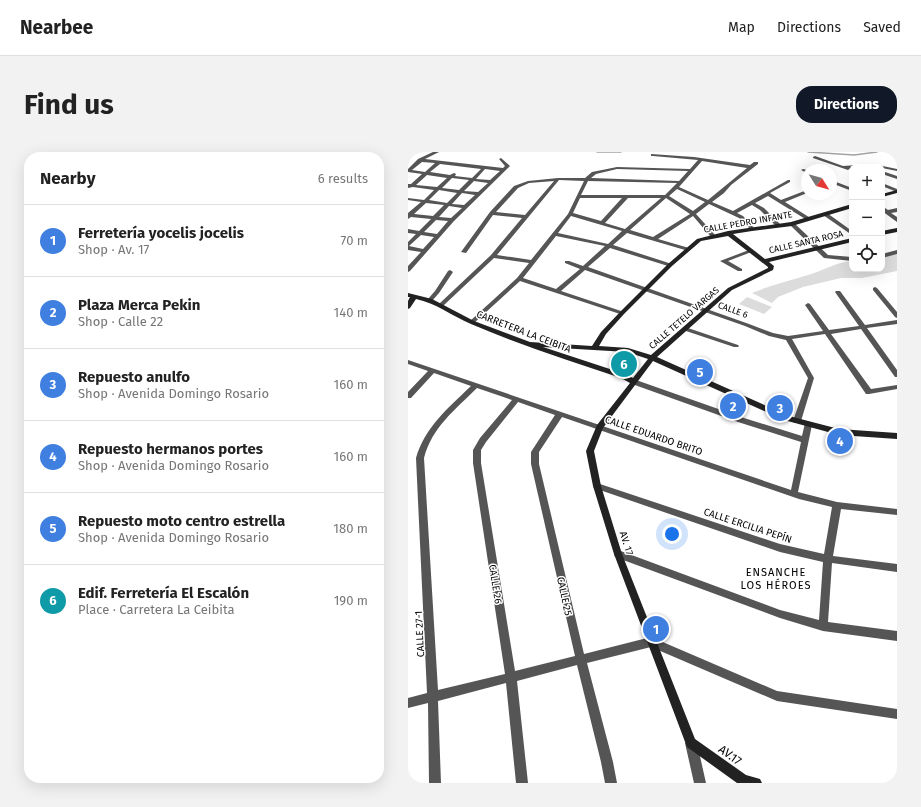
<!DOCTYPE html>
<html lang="en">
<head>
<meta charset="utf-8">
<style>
  :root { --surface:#fff; --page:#f2f2f2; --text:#222; --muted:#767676; --line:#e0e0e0; --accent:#111827 }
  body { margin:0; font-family:"Fira Sans",sans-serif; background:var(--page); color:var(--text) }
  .controls { position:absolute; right:12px; top:12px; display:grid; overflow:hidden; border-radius:8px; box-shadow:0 4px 16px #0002 }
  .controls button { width:36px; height:36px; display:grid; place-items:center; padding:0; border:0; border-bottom:1px solid var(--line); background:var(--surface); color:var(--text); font:20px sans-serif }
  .compass { position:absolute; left:393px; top:12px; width:36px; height:36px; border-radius:50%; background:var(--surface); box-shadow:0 4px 16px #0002; rotate:127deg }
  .you { position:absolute; left:264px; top:382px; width:14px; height:14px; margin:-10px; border:3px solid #fff; border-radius:50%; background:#1a73e8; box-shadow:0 0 0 6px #1a73e833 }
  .badge { display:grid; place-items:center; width:26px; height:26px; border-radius:50%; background:var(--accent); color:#fff; font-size:13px; font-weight:700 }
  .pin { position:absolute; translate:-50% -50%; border:2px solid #fff; box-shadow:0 1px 4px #0006 }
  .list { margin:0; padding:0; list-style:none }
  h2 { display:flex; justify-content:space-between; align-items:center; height:52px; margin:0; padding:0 16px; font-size:17px }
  h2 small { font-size:13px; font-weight:400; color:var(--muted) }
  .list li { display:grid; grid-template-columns:26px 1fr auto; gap:12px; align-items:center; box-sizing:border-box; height:72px; padding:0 16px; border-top:1px solid var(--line) }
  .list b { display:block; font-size:15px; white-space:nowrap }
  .list p { margin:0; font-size:13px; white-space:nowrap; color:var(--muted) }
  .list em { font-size:13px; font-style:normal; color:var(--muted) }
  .icon { flex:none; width:22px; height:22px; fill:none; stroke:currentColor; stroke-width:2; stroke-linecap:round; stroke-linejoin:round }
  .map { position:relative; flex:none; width:489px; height:631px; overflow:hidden; border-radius:16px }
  header { display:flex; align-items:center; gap:24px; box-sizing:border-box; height:56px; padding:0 20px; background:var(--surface); border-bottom:1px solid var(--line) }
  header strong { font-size:19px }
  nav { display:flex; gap:22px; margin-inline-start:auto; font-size:14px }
  .intro { display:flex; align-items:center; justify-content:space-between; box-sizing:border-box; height:96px; padding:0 24px }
  h1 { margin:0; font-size:28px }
  .button { padding:10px 18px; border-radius:16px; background:var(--accent); color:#fff; font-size:14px; font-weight:700 }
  main { display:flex; gap:24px; padding:0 24px }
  aside { flex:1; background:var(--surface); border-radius:16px; box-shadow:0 4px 16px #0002 }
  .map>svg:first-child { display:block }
</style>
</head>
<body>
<header>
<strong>Nearbee</strong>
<nav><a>Map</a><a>Directions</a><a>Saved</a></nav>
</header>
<div class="intro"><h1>Find us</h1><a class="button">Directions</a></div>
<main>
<aside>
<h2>Nearby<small>6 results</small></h2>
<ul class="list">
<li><span class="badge" style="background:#3f7fe0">1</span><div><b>Ferretería yocelis jocelis</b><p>Shop · Av. 17</p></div><em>70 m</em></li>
<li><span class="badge" style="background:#3f7fe0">2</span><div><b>Plaza Merca Pekin</b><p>Shop · Calle 22</p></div><em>140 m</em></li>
<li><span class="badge" style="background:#3f7fe0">3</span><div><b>Repuesto anulfo</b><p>Shop · Avenida Domingo Rosario</p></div><em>160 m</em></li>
<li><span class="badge" style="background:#3f7fe0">4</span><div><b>Repuesto hermanos portes</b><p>Shop · Avenida Domingo Rosario</p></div><em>160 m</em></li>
<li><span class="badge" style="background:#3f7fe0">5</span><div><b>Repuesto moto centro estrella</b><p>Shop · Avenida Domingo Rosario</p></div><em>180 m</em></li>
<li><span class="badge" style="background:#0f9aa8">6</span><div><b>Edif. Ferretería El Escalón</b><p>Place · Carretera La Ceibita</p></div><em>190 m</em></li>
</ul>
</aside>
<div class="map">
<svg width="489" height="631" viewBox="0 0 489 631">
  <rect width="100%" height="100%" fill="#fff"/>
  <g fill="#dcdcdc">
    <path d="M489,102V119L454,126H433L395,135L370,145L364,151L344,141C363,133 381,129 400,123C415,119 428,110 444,109V117H474V105Z"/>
    <polygon points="339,145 364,155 356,162 331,152"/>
  </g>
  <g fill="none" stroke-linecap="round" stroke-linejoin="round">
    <g stroke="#a3a3a3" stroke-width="1.5">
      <polyline points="189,0 213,0"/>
      <polyline points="400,0 446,3 469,0"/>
    </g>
    <g fill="#555" fill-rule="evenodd">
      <path d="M25,0H31L17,7L95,16L97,14L91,7L93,6L102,14L46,69L2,119L0,120V114L13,100L0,98V90L8,82L0,81V77L11,79L23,67L3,65L0,67V61L13,50L0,48V46L16,48L26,38L5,35L0,36V32H3L14,22L0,20V17L10,7ZM14,10L27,11L17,20L4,18ZM32,12L73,17L64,26L47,24L48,22L46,21L42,23L22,20ZM77,17L92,19L82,28L68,27ZM19,23L39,26L29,35L8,33ZM44,26L61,28L51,38L34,36ZM66,29L80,31L70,40L56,39ZM31,38L49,41L39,51L21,48ZM54,41L67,43L56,53L44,52ZM18,51L36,53L25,64L6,62ZM41,54L54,56L43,66L31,65ZM28,68L40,69L29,82L16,80ZM13,83L26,85L15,97L1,94Z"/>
      <path d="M243,2L286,5L342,13L346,10H350V12L323,33L316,41L304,50L325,59L380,28H382V30L362,41L373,48L399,38V41L377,50L404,67L399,68L360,44L347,51L356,56L374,74L369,75L352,58L344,53L329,61L335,64L346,76L347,77L344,79L331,66L301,52L288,62L307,83V85H303L285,64L250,87L281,96V98H277L219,81L205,93L264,112V114H260L202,96L180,115L341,172L365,181L380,184L415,179L397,153L400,151L402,152L421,178L451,174L427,140L428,139H432L457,173L489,168V172L459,176L489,218V225H487L453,177L423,182L463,237L489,233V237L461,242H458L417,182L384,187L406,226L393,269L392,271H386L385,269L400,226L378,188L361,184L337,174L177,118L153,139L216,160V162H212L112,129L66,171H62V169L109,126L121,111L86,106L35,154H31V152L83,103L114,66L85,63L58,101L53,100L82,60L106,34L120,29L150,26H177L184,20L209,15L282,17L290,8L245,4H243ZM294,9L339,16L300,48L271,35ZM209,17L280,19L271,29L183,26L188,22ZM151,28L176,29L160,62L123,108L89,103ZM146,29L117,63L88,60L110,36L121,31ZM180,29L269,31L257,43H173ZM269,37L297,50L285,59L261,44ZM172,46H214L193,69L165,61ZM220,46H253L217,77L197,71ZM258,46L282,62L245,85L222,78ZM163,64L214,79L200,92L150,81ZM148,84L197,94L175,114L161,109H157V111L172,117L148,137L115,126Z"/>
      <path d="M407,4L435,14L465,12L489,17V19L474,16V15C463,15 446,13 440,18L405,6V5Z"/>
      <polygon points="395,17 399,18 399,21 393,18"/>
      <polygon points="474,19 489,24 489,27 474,22"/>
      <polygon points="423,28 444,36 444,39 423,31"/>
      <polygon points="474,31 489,37 489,40 474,34"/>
      <polygon points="474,54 480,58 489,56 489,60 483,61 489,65 489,70 474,59"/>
      <polygon points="415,61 419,61 444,79 444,83 415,63"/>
      <polygon points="382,71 386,71 420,103 444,105 444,109 416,106 382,73"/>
      <polygon points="341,98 346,99 320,109 334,117 334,119 330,119 312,109"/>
      <polygon points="489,98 489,102 474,106 474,102"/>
      <polygon points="42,118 45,120 31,141 24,149 20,149 20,147 27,139 40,119"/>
      <polygon points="467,135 469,136 489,160 489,166 487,165 465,138 465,136"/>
      <polygon points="277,175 330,193 331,194 330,195 326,195 275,178 275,176"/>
      <path d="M0,208L383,338L393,290L330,270L224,232L222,230L226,228H228L336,266L394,284L397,271H403L404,273L390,340L429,350L489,357V363L433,357L425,404L489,412V420L424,411L420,470L489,479V489L415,479L372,466L207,405L206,402L207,399L210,398L372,458L411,468L415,410L372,400L186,336L185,334L186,332L189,331L372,392L416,402L424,355L391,347L154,265L131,300V312L176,502L243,485L369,539L489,557V567L369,549L243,495L179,511L205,610L209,631H197L193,610L169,513L109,529L120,631H108L98,531L30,549L33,631H21L20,551L0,556V546L19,541L8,306C17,275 40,256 63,234L26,221L3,246H0V240L20,219L0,212ZM69,236L104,248L72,286L65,298V311L97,522L30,538L16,306C24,275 47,258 69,236ZM110,250L147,263L123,300V312L167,504L107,519L73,311V298L78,290Z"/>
      <polygon points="283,585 287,587 289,591 298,631 286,631 277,591 279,587"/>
    </g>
    <g fill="#222" fill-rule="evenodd">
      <polygon points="489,38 489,41 474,45 474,42"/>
      <path d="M444,52V56L384,74L344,79L325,82L357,107L444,86V90L361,110L366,114L365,118L324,138L249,205L381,264L431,277L489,281V287L431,283L376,268L245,209L195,276L186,299L193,334L214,402L287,587L338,623L352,627L354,631H329L279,595L206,402L185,334L178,299L189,273L222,231L213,226C162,209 112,193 63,172C44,164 28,151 8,147L2,156L0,157V149L2,145H0V141L24,147L66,169L122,190L184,194L193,180L212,160L260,112L289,87L320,79L383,70ZM320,84L360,115V116L320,136L243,203L220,196L191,194L198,182L216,162L264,114L293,89ZM135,195L219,200L240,207L225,226L217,222Z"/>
      <polygon points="489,76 489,80 474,83 474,79"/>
    </g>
  </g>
  <g text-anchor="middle" stroke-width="3" stroke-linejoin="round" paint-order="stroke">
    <g font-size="9" fill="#000" stroke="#fff">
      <text transform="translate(340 70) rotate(-10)" y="3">CALLE PEDRO INFANTE</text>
      <text transform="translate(398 90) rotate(-13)" y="3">CALLE SANTA ROSA</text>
      <text transform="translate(325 158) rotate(20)" y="3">CALLE 6</text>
      <text transform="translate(276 166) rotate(-41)" y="3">CALLE TETELO VARGAS</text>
    </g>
    <g font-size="10" fill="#000" stroke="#fff">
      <text transform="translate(116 179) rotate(21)" y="4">CARRETERA LA CEIBITA</text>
      <text transform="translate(246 283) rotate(19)" y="4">CALLE EDUARDO BRITO</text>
      <text transform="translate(340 373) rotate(18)" y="4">CALLE ERCILIA PEPÍN</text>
      <text transform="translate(219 391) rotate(72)" y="4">AV. 17</text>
      <text transform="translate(88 432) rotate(81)" y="4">CALLE 26</text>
      <text transform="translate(157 444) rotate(78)" y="4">CALLE 25</text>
      <text transform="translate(11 482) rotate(-93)" y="4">CALLE 27-1</text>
    </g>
    <g font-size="11" letter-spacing="1" fill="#000" stroke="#fff">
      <text x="368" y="424">ENSANCHE<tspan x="368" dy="13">LOS HÉROES</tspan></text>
    </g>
    <g font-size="12" fill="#000" stroke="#fff">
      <text transform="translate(322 603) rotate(36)" y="4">AV.17</text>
    </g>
  </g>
</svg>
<div class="controls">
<button>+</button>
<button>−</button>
<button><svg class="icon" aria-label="locate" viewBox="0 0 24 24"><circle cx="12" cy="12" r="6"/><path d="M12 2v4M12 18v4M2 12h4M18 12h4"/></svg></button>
</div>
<svg class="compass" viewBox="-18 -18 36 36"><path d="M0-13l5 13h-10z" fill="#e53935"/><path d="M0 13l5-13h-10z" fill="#767676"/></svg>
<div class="you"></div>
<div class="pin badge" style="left:248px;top:477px;background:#3f7fe0">1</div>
<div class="pin badge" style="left:325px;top:254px;background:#3f7fe0">2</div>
<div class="pin badge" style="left:372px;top:256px;background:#3f7fe0">3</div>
<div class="pin badge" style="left:432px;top:289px;background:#3f7fe0">4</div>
<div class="pin badge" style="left:292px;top:220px;background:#3f7fe0">5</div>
<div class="pin badge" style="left:216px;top:212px;background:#0f9aa8">6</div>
</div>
</main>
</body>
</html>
